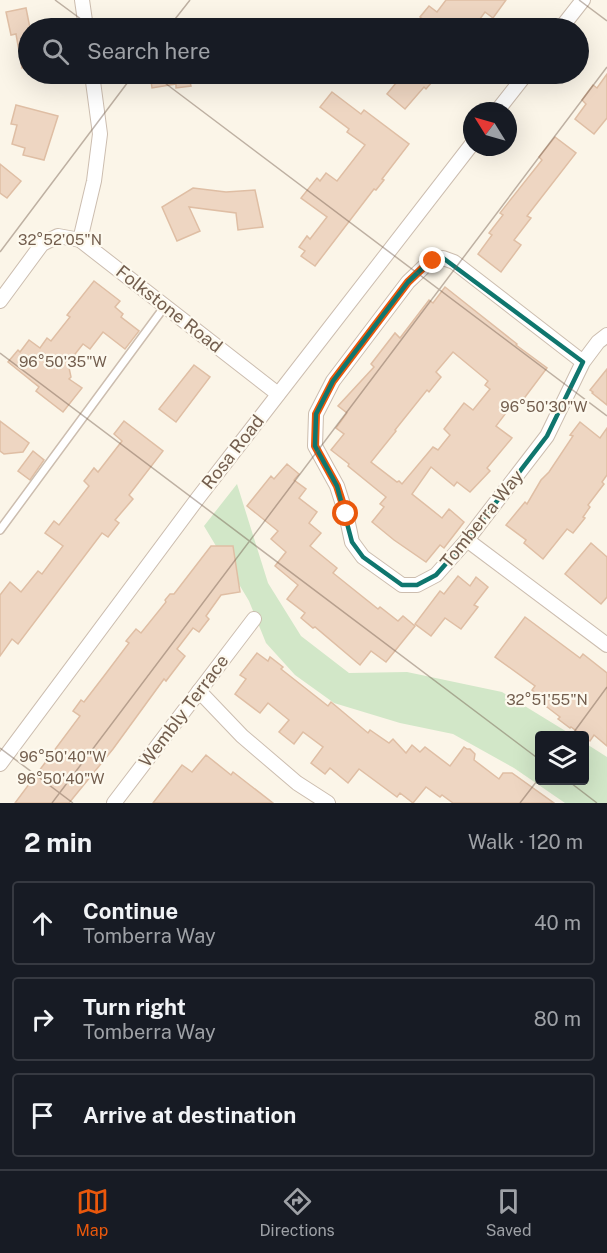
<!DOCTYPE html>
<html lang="en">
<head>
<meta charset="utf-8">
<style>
  :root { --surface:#171b24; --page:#242831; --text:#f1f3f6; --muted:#9ea1a6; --line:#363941; --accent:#ea580c }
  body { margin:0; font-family:"Public Sans",sans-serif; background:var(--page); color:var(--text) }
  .controls { position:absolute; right:18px; bottom:18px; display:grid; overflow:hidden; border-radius:6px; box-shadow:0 6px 24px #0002 }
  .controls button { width:54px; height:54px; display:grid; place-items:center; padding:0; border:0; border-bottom:2px solid var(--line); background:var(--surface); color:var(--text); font:30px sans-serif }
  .compass { position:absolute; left:463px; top:102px; width:54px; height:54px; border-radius:50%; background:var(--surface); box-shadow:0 6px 24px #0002; rotate:307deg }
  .stop { position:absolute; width:18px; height:18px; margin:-14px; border:4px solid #ea580c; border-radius:50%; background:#fff }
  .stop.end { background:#ea580c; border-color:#fff; box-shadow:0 2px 6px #0008 }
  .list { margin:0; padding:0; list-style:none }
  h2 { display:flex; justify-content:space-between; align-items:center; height:78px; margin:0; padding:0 24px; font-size:26px }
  h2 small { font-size:20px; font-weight:400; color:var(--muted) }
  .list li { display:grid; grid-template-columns:39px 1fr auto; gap:18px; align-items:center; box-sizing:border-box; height:84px; margin:0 12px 12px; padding:0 12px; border:2px solid var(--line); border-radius:6px }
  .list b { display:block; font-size:22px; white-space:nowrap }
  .list p { margin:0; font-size:20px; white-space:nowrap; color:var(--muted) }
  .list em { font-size:20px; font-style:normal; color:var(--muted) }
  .icon { flex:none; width:33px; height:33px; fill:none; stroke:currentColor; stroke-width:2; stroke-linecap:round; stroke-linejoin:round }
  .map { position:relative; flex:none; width:607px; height:803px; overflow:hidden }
  .search { position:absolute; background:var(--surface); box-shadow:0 6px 24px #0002; left:18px; right:18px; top:18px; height:66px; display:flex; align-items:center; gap:15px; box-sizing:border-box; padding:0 21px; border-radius:33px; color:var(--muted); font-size:22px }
  .sheet { height:366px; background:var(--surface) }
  nav { display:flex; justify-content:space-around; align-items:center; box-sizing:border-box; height:84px; border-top:2px solid var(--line); background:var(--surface); font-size:16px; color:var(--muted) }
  nav a { display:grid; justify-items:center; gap:3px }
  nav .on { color:var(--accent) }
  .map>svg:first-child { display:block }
</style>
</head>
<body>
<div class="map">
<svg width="607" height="803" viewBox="0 0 607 803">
  <rect width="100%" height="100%" fill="#fbf5e8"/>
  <polygon fill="#d2e7c8" points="237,484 268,583 301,636 349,673 407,672 502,692 572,735 540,736 540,780 584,780 585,743 607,757 607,803 565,803 514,768 453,734 400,723 334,703 295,675 266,643 249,601 204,526"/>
  <g fill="#eed6c2" stroke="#dfbea4" stroke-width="1.5" fill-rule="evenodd">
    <polygon points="446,0 506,0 493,18 485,12 477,23 472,19 465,28 434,28 420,17 429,6 437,12"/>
    <polygon points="26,8 30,28 28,28 28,67 22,68 16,34 11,35 6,12"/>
    <polygon points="150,74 198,74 198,81 190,82 191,86 176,88 176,84 152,88"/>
    <polygon points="400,74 439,74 426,89 424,87 405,109 387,94 396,83 394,81"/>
    <polygon points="607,74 607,118 594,134 575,119 586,104 582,100 593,85 597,88"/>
    <polygon points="332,92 361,114 364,110 409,144 382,179 384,180 376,190 374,189 315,266 301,256 305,251 299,247 307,236 310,239 327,217 301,198 317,178 320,181 326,173 337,181 365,145 347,132 349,129 320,107"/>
    <polygon points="16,105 58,116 44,160 23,155 25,148 12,144 17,125 11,124"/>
    <polygon points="555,137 576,153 527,216 531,218 514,240 521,245 501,272 478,254 492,235 489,233 503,215 500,213 542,160 539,157"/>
    <polygon points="0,164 21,181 7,198 0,193"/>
    <polygon points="193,188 226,192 255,190 263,227 238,230 236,213 189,207 200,231 177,241 162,207"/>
    <polygon points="94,281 120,301 115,307 123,314 121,317 139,331 125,349 103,332 90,349 83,344 68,363 71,377 69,379 82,388 63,412 36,391 39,387 8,362 18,350 20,352 29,340 40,348 47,338 51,341 70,317 67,315"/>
    <path d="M445,287L517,344L516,345L547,368L516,409L512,405L496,426L512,438L487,468L490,471L470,492L457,482L454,486L431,467L412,494L442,518L449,509L464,522L444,548L440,545L426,562L394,540L372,522L384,507L380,504L386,497L348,466L349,464L331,450L344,434L336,428L347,413L338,406L374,367L371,364L395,333L400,338L429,300L433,303ZM453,352L488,381L485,385L490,389L473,410L464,403L444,429L450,435L438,450L433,447L402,484L399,481L397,482L371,462L396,431L395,430L427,390L429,392L441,377L436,372Z"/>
    <polygon points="194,365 210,377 176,422 159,409"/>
    <polygon points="607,369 607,405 592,393 593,392 590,390"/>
    <polygon points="0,421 29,443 23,452 4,454 0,451"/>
    <polygon points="124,421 163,451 129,495 133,499 115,520 119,523 108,537 102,533 18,644 12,639 0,656 0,595 10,582 21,592 38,571 42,574 63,546 45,533 54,521 59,525 89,486 84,481 94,468 98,472 122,441 114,434"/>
    <polygon points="580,422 600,438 607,428 607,475 602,482 604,484 588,505 590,507 583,517 585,518 573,533 567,529 543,559 524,543 526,540 506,525 525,502 527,504 541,480 549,472 573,436 570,435"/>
    <polygon points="33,451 44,460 30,480 18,471"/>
    <polygon points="287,464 299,474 294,480 306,489 299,498 317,512 309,523 321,533 310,546 337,568 333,573 378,609 380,607 398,621 403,616 415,626 386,662 371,651 360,665 315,627 313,628 301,618 305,613 287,599 298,585 275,566 286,552 271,539 278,531 247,506 271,476 274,479"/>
    <polygon points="591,543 607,557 607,597 601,604 565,574"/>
    <polygon points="211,546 233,546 240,592 221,595 206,616 209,619 199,632 193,628 177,649 185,656 166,681 164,679 113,749 69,803 15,803 80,716 73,711 81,700 84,702 104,676 129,643 126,641 136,629 141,633 166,602 165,600 170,594 174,594"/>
    <polygon points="458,576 470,586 476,577 488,587 474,605 478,607 461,629 445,618 431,636 415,624 440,591 444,594"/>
    <polygon points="525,617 580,658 583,654 607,673 607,746 594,735 590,741 585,737 585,735 582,735 571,727 570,728 558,719 560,717 534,697 537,694 532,690 535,686 495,657"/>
    <polygon points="257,653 268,661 270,657 283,667 281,669 328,706 331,702 368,733 370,730 389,743 393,739 406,753 412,745 420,752 425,747 450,766 464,747 467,749 470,749 475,754 474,760 499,779 503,773 512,773 554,803 453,803 442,795 440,797 426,787 413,803 400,793 397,797 359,769 348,783 330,768 325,774 311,763 323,747 303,732 294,744 279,732 289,720 268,703 260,713 235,694 246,679 240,675"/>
    <polygon points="206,755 231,775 233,772 273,803 153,803 182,765 192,772"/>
  </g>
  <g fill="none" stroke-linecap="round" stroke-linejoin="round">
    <defs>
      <polyline id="lane" points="0,530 165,306"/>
      <g id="street">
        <polyline points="82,0 86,28"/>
        <polyline points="561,28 583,0"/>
        <polyline points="497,111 526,74"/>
        <polyline points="80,240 94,181 100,134 92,74"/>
        <polyline points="0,301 42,244 58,236 80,240 278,394"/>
        <polyline points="583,362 454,262 443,258 428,263 408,282 333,381 316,414 315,446 337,486 346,514 352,542 363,557 402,585 417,585 436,575 467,540 547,436 583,362 598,342 607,335"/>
        <polyline points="467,540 607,645"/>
        <polyline points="199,691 242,736 297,783 328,803"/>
        <polyline points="0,764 198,498 472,144"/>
        <polyline points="114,803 254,619"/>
      </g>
    </defs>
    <use href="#lane" stroke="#ccbdaf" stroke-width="10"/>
    <use href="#street" stroke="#ccbdaf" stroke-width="16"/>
    <use href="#lane" stroke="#fff" stroke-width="7"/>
    <use href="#street" stroke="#fff" stroke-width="14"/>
  </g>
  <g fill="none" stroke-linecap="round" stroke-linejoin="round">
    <polyline stroke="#ea580c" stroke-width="8" points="346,514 337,486 315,446 316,414 333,381 408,282 428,263 433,261"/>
  </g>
  <path fill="none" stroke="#0f766e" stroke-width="4.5" stroke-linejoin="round" d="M443,258L583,362L547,436L467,540L436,575L417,585H402L363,557L352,542L337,486L315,446L316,414L333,381L408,282L428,263Z"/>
  <path fill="none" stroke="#735e4e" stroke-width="1.5" stroke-opacity="0.45" d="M55,0L93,28M579,0L607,21M168,28L190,0M153,74L607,416M0,252L134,74M0,353L540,760M571,736L607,687M0,748L73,803M567,780L597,803M52,803L607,67M520,803L540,777"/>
  <g text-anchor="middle" stroke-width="4.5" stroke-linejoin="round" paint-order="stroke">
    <g font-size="18" fill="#735e4e" stroke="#fdf9ee">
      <text transform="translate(169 309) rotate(38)" y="6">Folkstone Road</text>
      <text transform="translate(233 452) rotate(-52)" y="6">Rosa Road</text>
      <text transform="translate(482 519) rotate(-51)" y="6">Tomberra Way</text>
      <text transform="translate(184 711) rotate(-53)" y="6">Wembly Terrace</text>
    </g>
  </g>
  <g font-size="15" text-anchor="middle" fill="#735e4e" stroke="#fdf9ee" stroke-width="4.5" stroke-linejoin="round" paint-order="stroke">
    <text x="60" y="245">32°52'05"N</text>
    <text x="63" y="367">96°50'35"W</text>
    <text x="544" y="412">96°50'30"W</text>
    <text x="547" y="705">32°51'55"N</text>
    <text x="63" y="762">96°50'40"W</text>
    <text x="61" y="784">96°50'40"W</text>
  </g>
</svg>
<div class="controls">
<button><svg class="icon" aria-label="layers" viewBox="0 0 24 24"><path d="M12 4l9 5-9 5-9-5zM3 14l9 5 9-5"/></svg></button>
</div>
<svg class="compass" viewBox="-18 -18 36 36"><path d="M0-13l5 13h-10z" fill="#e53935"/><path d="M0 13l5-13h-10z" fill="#9ea1a6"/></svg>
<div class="stop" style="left:346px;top:514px"></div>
<div class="stop end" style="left:433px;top:261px"></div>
<div class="search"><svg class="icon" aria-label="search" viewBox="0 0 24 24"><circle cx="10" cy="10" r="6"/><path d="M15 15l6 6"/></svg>Search here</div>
</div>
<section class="sheet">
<h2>2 min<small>Walk · 120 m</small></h2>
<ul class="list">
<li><svg class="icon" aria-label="ahead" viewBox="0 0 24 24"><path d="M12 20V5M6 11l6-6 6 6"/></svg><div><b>Continue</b><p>Tomberra Way</p></div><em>40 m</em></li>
<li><svg class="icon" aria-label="right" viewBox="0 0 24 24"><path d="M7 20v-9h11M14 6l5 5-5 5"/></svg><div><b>Turn right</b><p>Tomberra Way</p></div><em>80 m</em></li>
<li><svg class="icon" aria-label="arrive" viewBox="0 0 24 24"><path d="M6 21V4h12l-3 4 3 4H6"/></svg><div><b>Arrive at destination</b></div></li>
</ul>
</section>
<nav>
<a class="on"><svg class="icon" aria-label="map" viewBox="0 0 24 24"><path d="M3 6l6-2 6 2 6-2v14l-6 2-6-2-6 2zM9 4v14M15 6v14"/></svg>Map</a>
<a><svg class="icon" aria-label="directions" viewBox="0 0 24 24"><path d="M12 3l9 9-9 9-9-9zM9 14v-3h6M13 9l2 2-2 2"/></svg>Directions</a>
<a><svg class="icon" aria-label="saved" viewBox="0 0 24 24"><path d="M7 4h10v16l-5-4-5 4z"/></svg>Saved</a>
</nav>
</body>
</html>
